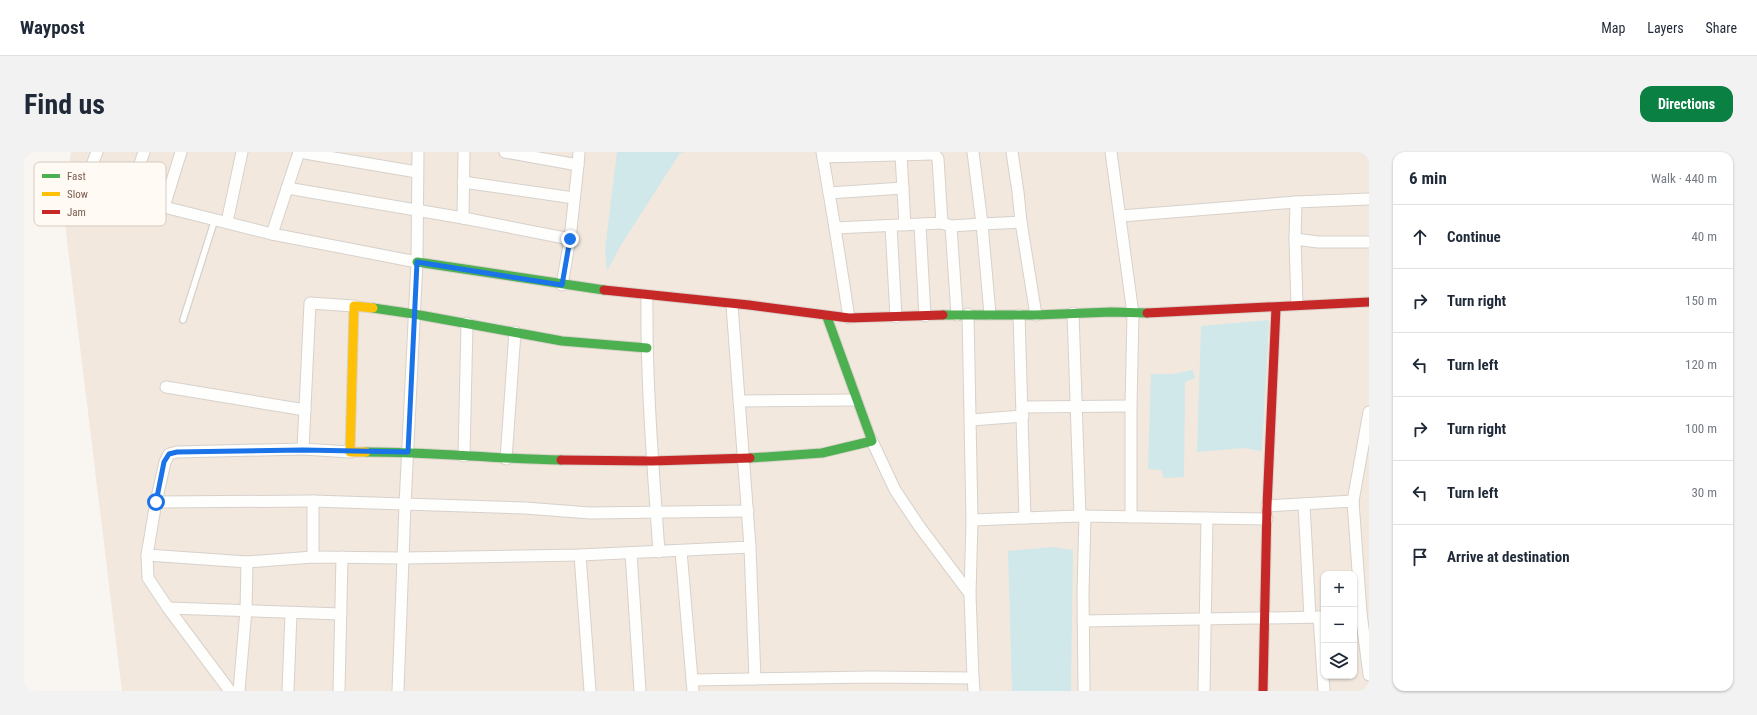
<!DOCTYPE html>
<html lang="en">
<head>
<meta charset="utf-8">
<style>
  :root { --surface:#fff; --page:#f2f2f3; --text:#1f2937; --muted:#747a83; --line:#e0e1e3; --accent:#0b8043 }
  body { margin:0; font-family:"Roboto Condensed",sans-serif; background:var(--page); color:var(--text) }
  .controls { position:absolute; right:12px; bottom:12px; display:grid; overflow:hidden; border-radius:8px; box-shadow:0 1px 3px #0004 }
  .controls button { width:36px; height:36px; display:grid; place-items:center; padding:0; border:0; border-bottom:1px solid var(--line); background:var(--surface); color:var(--text); font:20px sans-serif }
  .stop { position:absolute; width:12px; height:12px; margin:-9px; border:3px solid #1a73e8; border-radius:50%; background:#fff }
  .stop.end { background:#1a73e8; border-color:#fff; box-shadow:0 1px 4px #0008 }
  .list { margin:0; padding:0; list-style:none }
  h2 { display:flex; justify-content:space-between; align-items:center; height:52px; margin:0; padding:0 16px; font-size:17px }
  h2 small { font-size:13px; font-weight:400; color:var(--muted) }
  .list li { display:grid; grid-template-columns:26px 1fr auto; gap:12px; align-items:center; box-sizing:border-box; height:64px; padding:0 16px; border-top:1px solid var(--line) }
  .list b { display:block; font-size:15px; white-space:nowrap }
  .list em { font-size:13px; font-style:normal; color:var(--muted) }
  .icon { flex:none; width:22px; height:22px; fill:none; stroke:currentColor; stroke-width:2; stroke-linecap:round; stroke-linejoin:round }
  .map { position:relative; flex:none; width:1345px; height:539px; overflow:hidden; border-radius:12px }
  header { display:flex; align-items:center; gap:24px; box-sizing:border-box; height:56px; padding:0 20px; background:var(--surface); border-bottom:1px solid var(--line) }
  header strong { font-size:19px }
  nav { display:flex; gap:22px; margin-inline-start:auto; font-size:14px }
  .intro { display:flex; align-items:center; justify-content:space-between; box-sizing:border-box; height:96px; padding:0 24px }
  h1 { margin:0; font-size:28px }
  .button { padding:10px 18px; border-radius:12px; background:var(--accent); color:#fff; font-size:14px; font-weight:700 }
  main { display:flex; gap:24px; padding:0 24px }
  aside { flex:1; background:var(--surface); border-radius:12px; box-shadow:0 1px 3px #0004 }
  .map>svg:first-child { display:block }
</style>
</head>
<body>
<header>
<strong>Waypost</strong>
<nav><a>Map</a><a>Layers</a><a>Share</a></nav>
</header>
<div class="intro"><h1>Find us</h1><a class="button">Directions</a></div>
<main>
<div class="map">
<svg width="1345" height="539" viewBox="0 0 1345 539">
  <rect width="100%" height="100%" fill="#f9f5f0"/>
  <path fill="#f2e8de" fill-rule="evenodd" d="M47,0H1345V539H98L39,55ZM1300,422H1330V524H1300Z"/>
  <g fill="#d0e8ea">
    <polygon points="593,0 662,0 656,1 597,93 583,119 581,97"/>
    <polygon points="1245,168 1238,299 1220,296 1173,300 1177,174"/>
    <polygon points="1169,218 1171,226 1161,230 1160,325 1140,326 1137,318 1124,317 1127,222 1148,222"/>
    <polygon points="1028,395 1049,398 1047,539 988,539 984,399"/>
  </g>
  <g fill="none" stroke-linecap="round" stroke-linejoin="round">
    <defs>
      <g id="lane">
        <polyline points="114,64 120,48"/>
        <polyline points="159,168 191,67"/>
      </g>
      <g id="street">
        <path d="M73,0C69,12 61,22 71,32L140,55L248,82L393,110"/>
        <polyline points="275,0 393,20"/>
        <polyline points="440,0 439,66 546,87"/>
        <polyline points="481,0 554,13 546,87 538,133"/>
        <polyline points="798,0 811,76 918,71 914,7 909,0"/>
        <polyline points="988,0 994,40 997,70 1012,163"/>
        <polyline points="1087,0 1109,162 1107,254 1107,365"/>
        <polyline points="877,3 881,73"/>
        <polyline points="799,5 909,2"/>
        <polyline points="554,13 555,0"/>
        <polyline points="439,30 550,46"/>
        <polyline points="263,36 439,66"/>
        <polyline points="805,41 879,36"/>
        <polyline points="105,43 120,0"/>
        <polyline points="140,55 157,0"/>
        <polyline points="1097,64 1272,50"/>
        <polyline points="203,70 218,0"/>
        <polyline points="918,71 927,74 958,72 949,0"/>
        <polyline points="896,73 901,164"/>
        <polyline points="867,74 872,165"/>
        <polyline points="927,74 933,163"/>
        <polyline points="811,76 825,166"/>
        <polyline points="248,82 275,0"/>
        <polyline points="1271,87 1272,50 1345,47"/>
        <path d="M623,144C622,229 629,314 635,400"/>
        <polyline points="1273,153 1271,87 1294,90 1345,90"/>
        <polyline points="1049,161 1056,364"/>
        <polyline points="944,162 948,368 1056,364 1243,367"/>
        <polyline points="966,162 958,72 997,70"/>
        <polyline points="995,163 1001,366"/>
        <polyline points="142,235 281,258"/>
        <polyline points="715,249 832,248"/>
        <polyline points="999,255 1107,254"/>
        <polyline points="947,268 999,264"/>
        <polyline points="848,289 871,338 895,374 946,442 948,368"/>
        <polyline points="326,300 279,297 286,151 330,154"/>
        <polyline points="440,304 443,171"/>
        <polyline points="482,307 491,180"/>
        <polyline points="1329,349 1345,260"/>
        <polyline points="132,350 141,310 145,302 153,300 279,297"/>
        <polyline points="1280,352 1286,465"/>
        <polyline points="1243,354 1329,349 1337,461 1330,462"/>
        <polyline points="726,395 731,527"/>
        <polyline points="657,399 669,539"/>
        <polyline points="607,401 616,539"/>
        <polyline points="123,403 132,350 289,349"/>
        <polyline points="556,403 566,539"/>
        <polyline points="289,405 289,349 501,356 566,361 724,359"/>
        <polyline points="144,456 317,462"/>
        <polyline points="1337,461 1345,523"/>
        <polyline points="1295,465 1300,539"/>
        <polyline points="1059,469 1300,465"/>
        <polyline points="949,526 950,539"/>
        <polyline points="668,528 847,525 949,526 946,442"/>
        <polyline points="206,539 144,456 124,426 123,403 223,410 289,405 379,406 556,403 726,395 708,153"/>
        <polyline points="215,539 222,458 223,410"/>
        <polyline points="264,539 267,461"/>
        <polyline points="315,539 318,405"/>
        <polyline points="374,539 381,353 393,110 394,0"/>
        <polyline points="1060,539 1059,440 1061,364"/>
        <polyline points="1180,539 1183,366"/>
      </g>
      <g id="fast">
        <polyline points="393,110 580,138"/>
        <polyline points="349,156 390,162 538,189 623,196"/>
        <polyline points="919,163 1012,163 1087,160 1123,161"/>
        <path d="M342,300C407,300 472,307 537,308"/>
        <polyline points="726,306 798,301 848,289 803,165"/>
      </g>
      <polyline id="slow" points="342,300 326,300 330,154 349,156"/>
      <g id="jam">
        <polyline points="580,138 725,153 825,166 919,163"/>
        <polyline points="1123,161 1345,150"/>
        <polyline points="537,308 628,309 726,306"/>
        <polyline points="1239,539 1243,354 1252,156"/>
      </g>
    </defs>
    <use href="#lane" stroke="#d7d1cb" stroke-width="8"/>
    <use href="#street" stroke="#d7d1cb" stroke-width="13"/>
    <use href="#fast" stroke="#d9d2cb" stroke-width="11"/>
    <use href="#slow" stroke="#d9d2cb" stroke-width="11"/>
    <use href="#jam" stroke="#d9d2cb" stroke-width="11"/>
    <use href="#lane" stroke="#fefefd" stroke-width="5.5"/>
    <use href="#street" stroke="#fefefd" stroke-width="11"/>
    <use href="#fast" stroke="#4caf50" stroke-width="9"/>
    <use href="#slow" stroke="#ffc107" stroke-width="9"/>
    <use href="#jam" stroke="#c62828" stroke-width="9"/>
  </g>
  <g fill="none" stroke-linecap="round" stroke-linejoin="round">
    <polyline stroke="#1a73e8" stroke-width="5" points="132,350 140,310 145,302 153,300 279,298 384,300 393,110 538,133 546,87"/>
  </g>
  <rect x="10" y="10" width="132" height="64" rx="6" fill="#fffaf3" stroke="#d7cbc1" stroke-width="1"/>
  <rect x="18" y="22" width="18" height="4" fill="#4caf50"/>
  <rect x="18" y="40" width="18" height="4" fill="#ffc107"/>
  <rect x="18" y="58" width="18" height="4" fill="#c62828"/>
  <g font-size="11" fill="#7a5c4d">
    <text x="43" y="28">Fast</text>
    <text x="43" y="46">Slow</text>
    <text x="43" y="64">Jam</text>
  </g>
</svg>
<div class="controls">
<button>+</button>
<button>−</button>
<button><svg class="icon" aria-label="layers" viewBox="0 0 24 24"><path d="M12 4l9 5-9 5-9-5zM3 14l9 5 9-5"/></svg></button>
</div>
<div class="stop" style="left:132px;top:350px"></div>
<div class="stop end" style="left:546px;top:87px"></div>
</div>
<aside>
<h2>6 min<small>Walk · 440 m</small></h2>
<ul class="list">
<li><svg class="icon" aria-label="ahead" viewBox="0 0 24 24"><path d="M12 20V5M6 11l6-6 6 6"/></svg><div><b>Continue</b></div><em>40 m</em></li>
<li><svg class="icon" aria-label="right" viewBox="0 0 24 24"><path d="M7 20v-9h11M14 6l5 5-5 5"/></svg><div><b>Turn right</b></div><em>150 m</em></li>
<li><svg class="icon" aria-label="left" viewBox="0 0 24 24"><path d="M17 20v-9H6M10 6l-5 5 5 5"/></svg><div><b>Turn left</b></div><em>120 m</em></li>
<li><svg class="icon" aria-label="right" viewBox="0 0 24 24"><path d="M7 20v-9h11M14 6l5 5-5 5"/></svg><div><b>Turn right</b></div><em>100 m</em></li>
<li><svg class="icon" aria-label="left" viewBox="0 0 24 24"><path d="M17 20v-9H6M10 6l-5 5 5 5"/></svg><div><b>Turn left</b></div><em>30 m</em></li>
<li><svg class="icon" aria-label="arrive" viewBox="0 0 24 24"><path d="M6 21V4h12l-3 4 3 4H6"/></svg><div><b>Arrive at destination</b></div></li>
</ul>
</aside>
</main>
</body>
</html>
